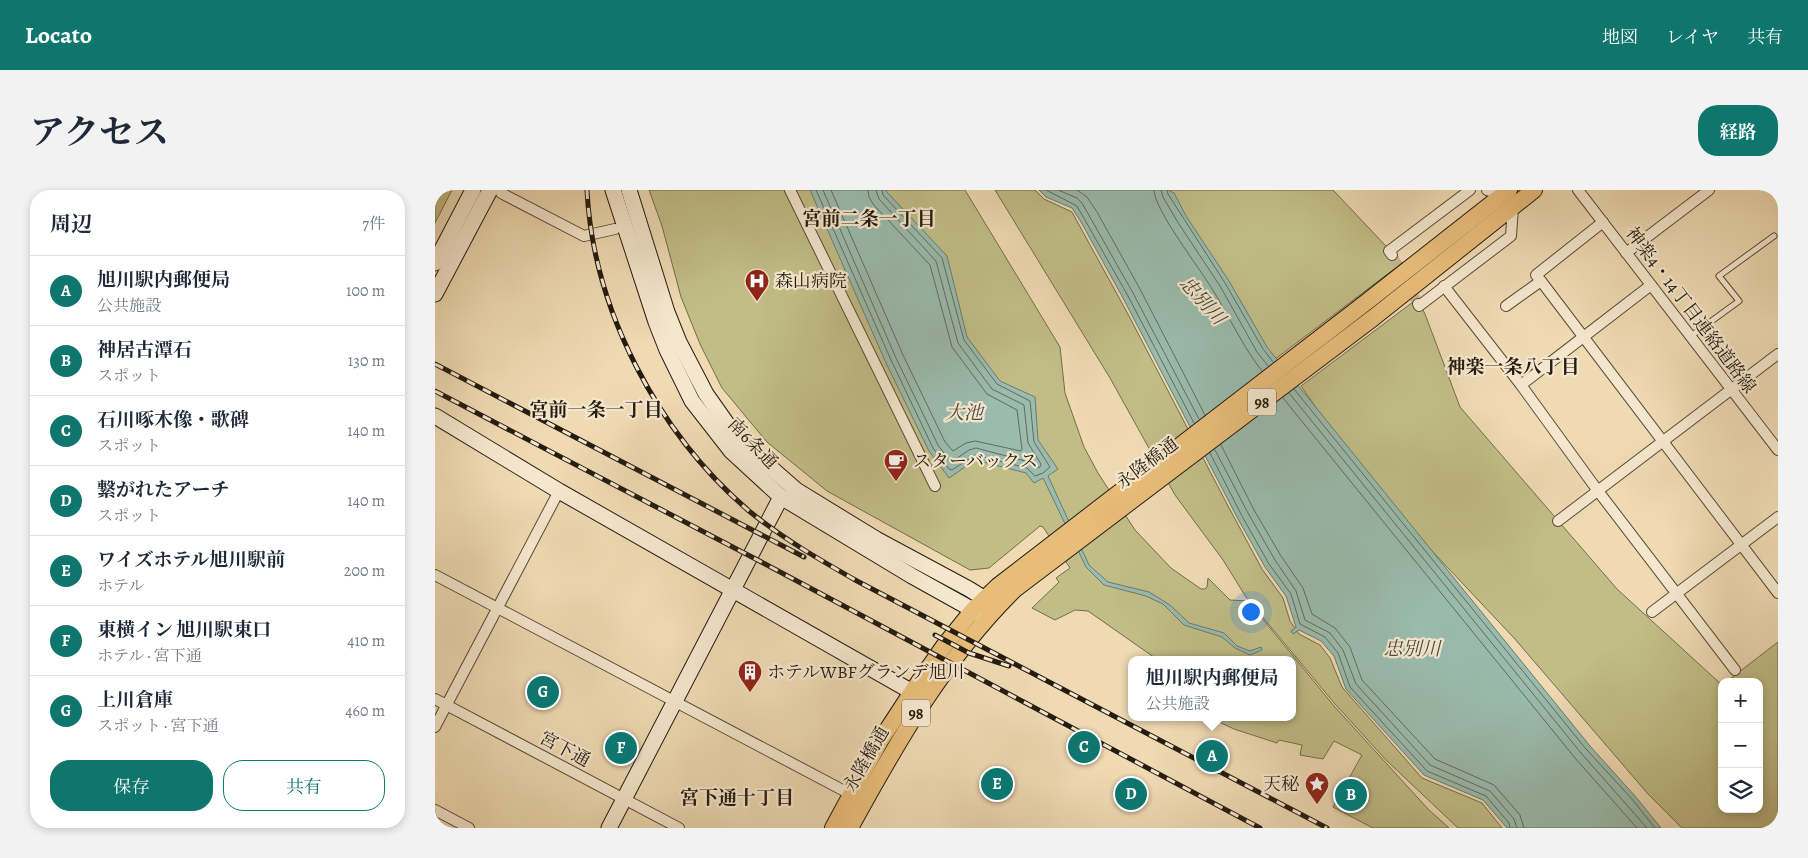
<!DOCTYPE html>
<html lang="ja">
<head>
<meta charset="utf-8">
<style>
  :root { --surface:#fff; --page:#f2f2f3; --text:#1f2937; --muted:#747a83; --line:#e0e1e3; --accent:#0f766e }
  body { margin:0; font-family:Alegreya,"Noto Serif JP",serif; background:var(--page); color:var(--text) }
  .controls { position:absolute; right:15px; bottom:15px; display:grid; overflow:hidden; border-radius:10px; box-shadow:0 2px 8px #0003 }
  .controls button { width:45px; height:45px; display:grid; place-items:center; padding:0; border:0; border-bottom:1px solid var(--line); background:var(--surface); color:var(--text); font:25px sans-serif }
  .you { position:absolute; left:815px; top:421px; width:18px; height:18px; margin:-12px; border:4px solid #fff; border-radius:50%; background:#1a73e8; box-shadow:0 0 0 8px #1a73e833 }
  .badge { display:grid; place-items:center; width:32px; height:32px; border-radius:50%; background:var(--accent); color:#fff; font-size:16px; font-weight:700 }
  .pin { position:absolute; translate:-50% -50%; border:2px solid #fff; box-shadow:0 1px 5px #0006 }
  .popup { position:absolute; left:693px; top:466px; width:168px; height:65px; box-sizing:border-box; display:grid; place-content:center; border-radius:10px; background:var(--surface); filter:drop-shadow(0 1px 4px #0005); font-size:16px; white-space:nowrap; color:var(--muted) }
  .popup b { font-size:19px; color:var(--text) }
  .popup::after { content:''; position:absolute; left:50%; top:100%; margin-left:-10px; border:10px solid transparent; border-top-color:var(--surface) }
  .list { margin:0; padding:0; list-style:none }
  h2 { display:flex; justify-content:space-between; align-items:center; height:65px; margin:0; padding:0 20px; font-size:21px }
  h2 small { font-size:16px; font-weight:400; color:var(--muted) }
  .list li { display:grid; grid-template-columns:32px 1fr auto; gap:15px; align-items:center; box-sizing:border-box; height:70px; padding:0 20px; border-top:1px solid var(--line) }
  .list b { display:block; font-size:19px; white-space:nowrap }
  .list p { margin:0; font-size:16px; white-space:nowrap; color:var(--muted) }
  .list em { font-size:16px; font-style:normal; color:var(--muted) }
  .actions { display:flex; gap:10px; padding:15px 20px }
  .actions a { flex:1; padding:11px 0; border:1px solid var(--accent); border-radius:20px; text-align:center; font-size:18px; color:var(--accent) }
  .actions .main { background:var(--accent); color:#fff }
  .icon { flex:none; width:28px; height:28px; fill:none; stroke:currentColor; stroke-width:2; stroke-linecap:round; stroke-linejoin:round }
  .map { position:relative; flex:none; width:1343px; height:638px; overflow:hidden; border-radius:20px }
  header { display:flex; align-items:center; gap:30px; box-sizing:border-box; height:70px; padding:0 25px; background:var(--accent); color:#fff }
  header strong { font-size:24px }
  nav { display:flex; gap:28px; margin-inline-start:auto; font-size:18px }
  .intro { display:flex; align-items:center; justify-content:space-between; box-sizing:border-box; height:120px; padding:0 30px }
  h1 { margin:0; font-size:35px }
  .button { padding:12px 22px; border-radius:20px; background:var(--accent); color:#fff; font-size:18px; font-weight:700 }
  main { display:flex; gap:30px; padding:0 30px }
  aside { flex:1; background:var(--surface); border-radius:20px; box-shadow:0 2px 8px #0003 }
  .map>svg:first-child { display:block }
</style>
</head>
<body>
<header>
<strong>Locato</strong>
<nav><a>地図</a><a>レイヤ</a><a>共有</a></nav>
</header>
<div class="intro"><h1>アクセス</h1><a class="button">経路</a></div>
<main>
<aside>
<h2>周辺<small>7件</small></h2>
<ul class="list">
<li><span class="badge">A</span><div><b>旭川駅内郵便局</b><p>公共施設</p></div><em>100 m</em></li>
<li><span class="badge">B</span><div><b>神居古潭石</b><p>スポット</p></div><em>130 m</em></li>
<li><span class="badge">C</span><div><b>石川啄木像・歌碑</b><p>スポット</p></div><em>140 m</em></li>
<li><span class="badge">D</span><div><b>繋がれたアーチ</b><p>スポット</p></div><em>140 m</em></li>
<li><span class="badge">E</span><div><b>ワイズホテル旭川駅前</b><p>ホテル</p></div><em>200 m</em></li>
<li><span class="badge">F</span><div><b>東横イン 旭川駅東口</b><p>ホテル · 宮下通</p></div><em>410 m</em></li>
<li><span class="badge">G</span><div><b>上川倉庫</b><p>スポット · 宮下通</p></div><em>460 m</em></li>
</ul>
<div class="actions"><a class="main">保存</a><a>共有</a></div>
</aside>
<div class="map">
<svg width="1343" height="638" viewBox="0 0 1343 638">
  <rect width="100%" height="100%" fill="#efdab3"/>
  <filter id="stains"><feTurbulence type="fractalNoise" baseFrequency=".004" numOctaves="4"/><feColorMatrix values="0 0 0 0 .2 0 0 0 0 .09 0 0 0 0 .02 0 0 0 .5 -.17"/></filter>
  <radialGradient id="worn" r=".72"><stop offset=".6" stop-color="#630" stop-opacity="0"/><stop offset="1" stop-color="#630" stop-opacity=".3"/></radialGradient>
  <g fill="#c1bd87" stroke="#736c4c">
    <polygon points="0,0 17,0 0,33"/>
    <polygon points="214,0 530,0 625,157 630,203 649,257 663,283 700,340 736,378 766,399 770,399 772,397 773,388 795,410 813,411 899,516 993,619 1014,638 938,638 898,617 927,565 899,551 888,569 865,565 867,555 844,550 842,553 799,539 780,530 782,527 857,527 857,470 723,470 653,421 640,420 620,430 597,418 624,392 621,388 635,378 608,337 605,336 554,378 535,380 392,301 332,252 287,198 265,154 246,107 227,36"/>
    <polygon points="560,0 600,0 609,9 637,22 694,126 792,314 827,379 848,408 855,431 864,444 885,455 895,468 907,497 987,588 1047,613 1067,638 1023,638 951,570 900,514 811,407 788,370 740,305 675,188"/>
    <polygon points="735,0 898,0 967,73 839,170 749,28"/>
    <polygon points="982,109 990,124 1025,217 1182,399 1287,495 1287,619 1324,619 1324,492 1291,492 1343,452 1343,638 1247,638 1213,604 1079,448 981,344 911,261 866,196"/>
  </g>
  <g fill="#9abbad" stroke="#6b7b6f">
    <polygon points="375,0 450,0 512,66 532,147 565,191 600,207 603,250 623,279 613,286 654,375 673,392 714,402 735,415 754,433 789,443 802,456 815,461 826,457 827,460 815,465 800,458 787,447 749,435 728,414 711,406 669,395 651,377 608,288 599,293 591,283 540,270 514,288 494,261 451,173"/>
    <polygon points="604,0 733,0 739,3 751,26 794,91 832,157 1155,556 1200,606 1226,638 1072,638 1048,610 989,585 911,499 899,466 886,451 864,440 858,444 856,441 861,437 851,406 830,377 803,329 688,108 646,32 637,18 611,7"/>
  </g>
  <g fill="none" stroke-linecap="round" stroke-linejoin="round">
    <g stroke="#606c5f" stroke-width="1">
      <polyline points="381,0 456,170 498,258 514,279 517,280 540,265 592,278 600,286 608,283 615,277 599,252 595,211 562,194 529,150 507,68 448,5 447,0"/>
      <polyline points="388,0 461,168 503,255 515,271 518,271 534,260 541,258 594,272 601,278 605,277 606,274 593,253 589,215 557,199 523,153 501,71 444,9 441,0"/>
      <polyline points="396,0 468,165 510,252 518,261 531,253 540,251 586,261 587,259 582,220 552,204 517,157 495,75 438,14 434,7 433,0"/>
      <polyline points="611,0 642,16 693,106 759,233"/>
      <polyline points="623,0 642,8 647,13 698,103 764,229"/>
      <polyline points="642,0 652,7 662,22 705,99 770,225"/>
      <path d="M719,0C719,20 767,81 779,102C795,128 808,157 827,181"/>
      <polyline points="726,0 728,7 742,31 785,96 822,162 833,176"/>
      <polyline points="732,0 733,4 790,93 828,159 838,172"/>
      <polyline points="859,199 1151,559 1197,609 1220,638"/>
      <polyline points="854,203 1146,563 1212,638"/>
      <polyline points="848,208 1140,568 1202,638"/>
      <polyline points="786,255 819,320 846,366 868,398 877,424 900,438 915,457 927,490 1000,569 1059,595 1085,625 1089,638"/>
      <polyline points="780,260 813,323 840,370 861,401 870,430 895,443 908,460 921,494 995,575 1055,601 1079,629 1082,638"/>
      <polyline points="775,263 807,326 834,374 856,404 865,434 890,447 903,463 915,497 992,581 1051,606 1074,633 1075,638"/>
    </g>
    <polyline stroke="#c7b493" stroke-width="10" stroke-dasharray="10 5" stroke-linecap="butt" points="957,65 983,114"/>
    <defs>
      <polyline id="lane" points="1256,146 1304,111 1284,86 1339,46"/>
      <g id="street">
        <polyline points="355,0 500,296"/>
        <polyline points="1052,0 1067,5"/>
        <polyline points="1143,0 1343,260"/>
        <polyline points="66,3 149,46 180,39"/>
        <polyline points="1191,63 1274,0"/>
        <polyline points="957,65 954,61 1035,0"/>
        <polyline points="1106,91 1101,85 1168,32"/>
        <polyline points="1009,96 1086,195 1163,301 1300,480"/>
        <polyline points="983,114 984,116 1076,46 1078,17"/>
        <polyline points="1071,116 1106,91 1343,403"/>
        <polyline points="1086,195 1216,95"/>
        <polyline points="1123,331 1343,164"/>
        <polyline points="0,385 419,606"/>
        <polyline points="1217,422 1343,327"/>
        <polyline points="0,509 244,638"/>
        <polyline points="0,537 124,301"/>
        <polyline points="0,620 34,638"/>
      </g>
      <g id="secondary">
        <polyline points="178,0 221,132 232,160 257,211 296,261 346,307 477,386 547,425"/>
        <polyline points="194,0 232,122 244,152 271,204 302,248 361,300 441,349 534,399 550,409 559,417"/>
        <polyline points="0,73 38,0"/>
        <polyline points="0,104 55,0"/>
        <polyline points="0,226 124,301 486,507"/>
        <polyline points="174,638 346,307"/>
      </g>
      <g id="primary">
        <polyline points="398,638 445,551 477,502 509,456 538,420 563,396 929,114 1074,0"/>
        <path d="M415,638C462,552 510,468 580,399L938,128L1099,0"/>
      </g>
    </defs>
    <use href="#lane" stroke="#584c3a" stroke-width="7"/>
    <use href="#street" stroke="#584c3a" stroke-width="12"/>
    <use href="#secondary" stroke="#251c11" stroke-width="17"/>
    <use href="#primary" stroke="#251c11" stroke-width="18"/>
    <use href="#lane" stroke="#f5e7ce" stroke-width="5"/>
    <use href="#street" stroke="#f5e7ce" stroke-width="10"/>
    <use href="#secondary" stroke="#f5e7ce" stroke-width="15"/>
    <use href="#primary" stroke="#e8bd7a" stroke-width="16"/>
    <defs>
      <g id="rail">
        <path d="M152,0C158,120 223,243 314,321C347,348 385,370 422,391L892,638"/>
        <polyline points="0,174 369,367"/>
        <polyline points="0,201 332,375 825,638"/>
        <polyline points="500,445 534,463 574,476"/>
      </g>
    </defs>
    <use href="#rail" stroke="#251c11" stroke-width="5"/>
    <use href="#rail" stroke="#f5e7ce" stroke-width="3" stroke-dasharray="9" stroke-linecap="butt"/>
  </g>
  <defs>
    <symbol id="hospital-pin" viewBox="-11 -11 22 30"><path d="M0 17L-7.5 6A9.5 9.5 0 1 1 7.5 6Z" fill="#8f2418" stroke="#f5e7ce"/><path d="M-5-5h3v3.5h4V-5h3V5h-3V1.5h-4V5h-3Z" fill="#fff"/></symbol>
    <symbol id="cafe-pin" viewBox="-11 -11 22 30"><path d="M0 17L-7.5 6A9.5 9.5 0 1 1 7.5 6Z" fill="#8f2418" stroke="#f5e7ce"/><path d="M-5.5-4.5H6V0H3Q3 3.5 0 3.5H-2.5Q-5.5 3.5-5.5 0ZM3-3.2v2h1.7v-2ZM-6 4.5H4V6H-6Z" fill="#fff"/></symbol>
    <symbol id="building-pin" viewBox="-11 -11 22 30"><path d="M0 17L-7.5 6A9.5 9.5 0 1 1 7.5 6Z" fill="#8f2418" stroke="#f5e7ce"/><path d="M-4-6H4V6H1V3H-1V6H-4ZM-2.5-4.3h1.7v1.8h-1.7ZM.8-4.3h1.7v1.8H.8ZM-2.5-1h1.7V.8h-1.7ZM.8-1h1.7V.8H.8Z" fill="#fff"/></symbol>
    <symbol id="sight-pin" viewBox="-11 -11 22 30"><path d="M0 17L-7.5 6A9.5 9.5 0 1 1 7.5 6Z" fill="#8f2418" stroke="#f5e7ce"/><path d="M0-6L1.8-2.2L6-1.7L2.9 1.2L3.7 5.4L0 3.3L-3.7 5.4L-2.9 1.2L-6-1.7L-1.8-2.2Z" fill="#fff"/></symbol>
  </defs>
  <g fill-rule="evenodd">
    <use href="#hospital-pin" x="308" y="77" width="28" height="38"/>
    <use href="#cafe-pin" x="447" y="257" width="28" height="38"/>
    <use href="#building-pin" x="301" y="468" width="28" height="38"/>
    <use href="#sight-pin" x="868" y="580" width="28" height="38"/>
  </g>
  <g text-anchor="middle" stroke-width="4.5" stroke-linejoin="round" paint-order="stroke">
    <g fill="#f5e7ce" stroke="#63594a" stroke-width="1">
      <rect x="813" y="198.5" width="28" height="27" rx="4"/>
      <rect x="467" y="509.5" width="28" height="27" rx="4"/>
    </g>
    <g font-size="16" font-weight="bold" fill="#251c11">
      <text x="827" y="218">98</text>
      <text x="481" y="529">98</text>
    </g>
    <g font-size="18" fill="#251c11" stroke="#f5e7ce" text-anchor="start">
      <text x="340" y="97">森山病院</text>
      <text x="478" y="277">スターバックス</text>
      <text x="332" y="488">ホテルWBFグランデ旭川</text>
      <text x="864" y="600" text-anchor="end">天秘</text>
    </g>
    <g font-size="18" fill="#251c11" stroke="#f5e7ce">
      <text transform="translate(1256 120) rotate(53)" y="6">神楽4・14丁目連絡道路線</text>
      <text transform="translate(318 253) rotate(46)" y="6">南6条通</text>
      <text transform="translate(712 273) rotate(-37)" y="6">永隆橋通</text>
      <text transform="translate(130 559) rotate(28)" y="6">宮下通</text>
      <text transform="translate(431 569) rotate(-60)" y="6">永隆橋通</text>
    </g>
    <g font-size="19" font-weight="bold" fill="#251c11" stroke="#f5e7ce">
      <text x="434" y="35">宮前二条一丁目</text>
      <text x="1078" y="183">神楽一条八丁目</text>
      <text x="161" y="226">宮前一条一丁目</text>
      <text x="302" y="614">宮下通十丁目</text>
    </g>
    <g font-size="19" font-style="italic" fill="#484c40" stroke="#f5e7ce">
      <text transform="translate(768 110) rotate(48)" y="7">忠別川</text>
      <text x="529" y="229">大池</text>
      <text x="977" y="465">忠別川</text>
    </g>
  </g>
  <rect width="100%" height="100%" filter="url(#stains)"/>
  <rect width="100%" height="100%" fill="url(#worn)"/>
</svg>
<div class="controls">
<button>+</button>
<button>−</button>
<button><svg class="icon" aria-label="layers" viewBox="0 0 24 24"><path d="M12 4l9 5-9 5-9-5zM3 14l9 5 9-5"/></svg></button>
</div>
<div class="you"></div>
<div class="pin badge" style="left:777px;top:566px">A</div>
<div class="popup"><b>旭川駅内郵便局</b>公共施設</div>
<div class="pin badge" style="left:916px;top:605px">B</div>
<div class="pin badge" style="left:649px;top:557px">C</div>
<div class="pin badge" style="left:696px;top:604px">D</div>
<div class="pin badge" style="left:562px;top:594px">E</div>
<div class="pin badge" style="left:186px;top:558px">F</div>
<div class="pin badge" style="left:108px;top:502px">G</div>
</div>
</main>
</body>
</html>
